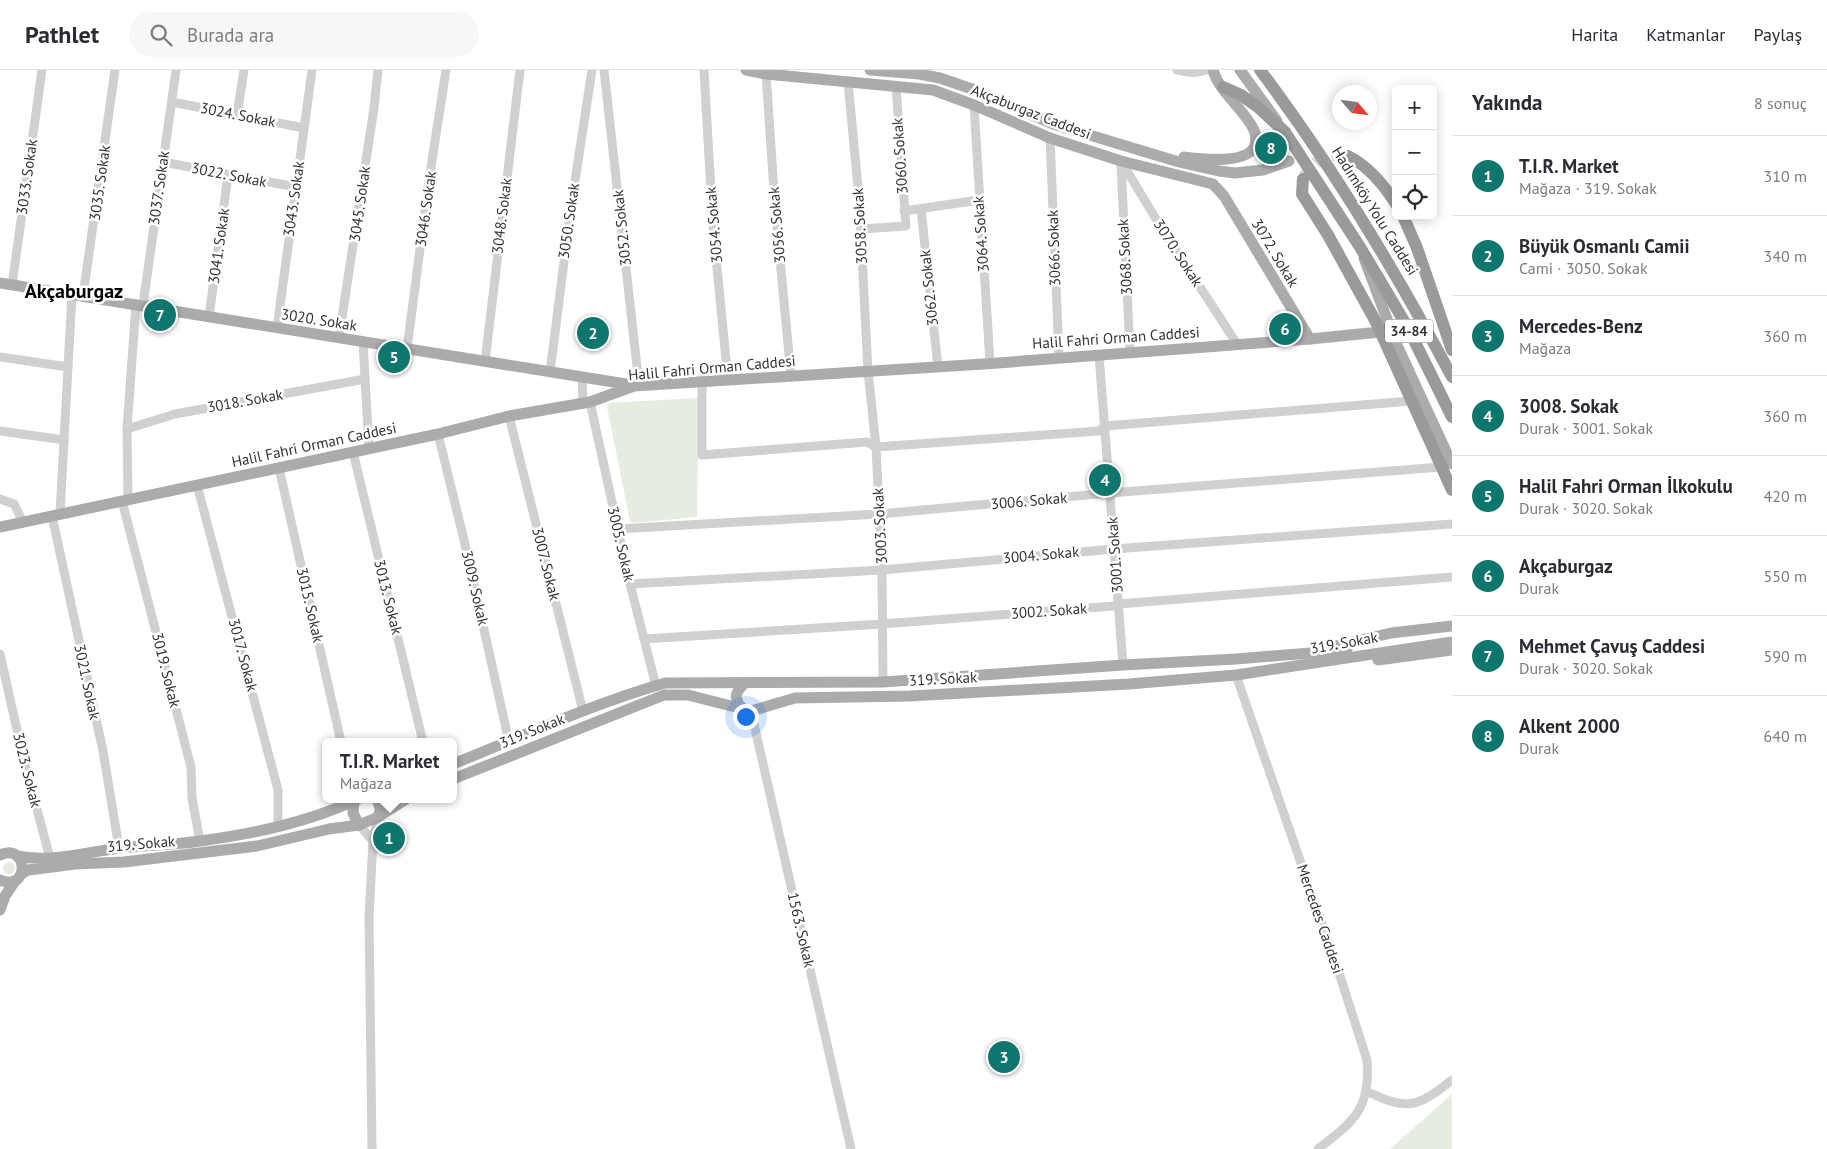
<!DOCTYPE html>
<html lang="tr">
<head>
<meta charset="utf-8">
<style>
  :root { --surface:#fff; --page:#f7f7f7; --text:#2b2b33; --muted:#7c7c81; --line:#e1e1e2; --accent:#0f766e }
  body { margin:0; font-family:"PT Sans",sans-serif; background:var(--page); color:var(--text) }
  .controls { position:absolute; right:15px; top:15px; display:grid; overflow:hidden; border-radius:8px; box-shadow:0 2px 12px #0003 }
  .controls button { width:45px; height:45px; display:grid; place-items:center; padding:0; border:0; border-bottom:1px solid var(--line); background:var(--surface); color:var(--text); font:25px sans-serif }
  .compass { position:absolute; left:1332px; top:15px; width:45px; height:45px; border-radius:50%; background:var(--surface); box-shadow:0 2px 12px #0003; rotate:118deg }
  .you { position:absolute; left:745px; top:646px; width:18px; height:18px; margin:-12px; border:4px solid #fff; border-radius:50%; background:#1a73e8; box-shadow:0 0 0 8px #1a73e833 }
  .badge { display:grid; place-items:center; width:32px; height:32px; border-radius:50%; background:var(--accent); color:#fff; font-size:16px; font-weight:700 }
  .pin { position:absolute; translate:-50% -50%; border:2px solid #fff; box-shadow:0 1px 5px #0006 }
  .popup { position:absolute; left:322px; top:668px; width:135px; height:65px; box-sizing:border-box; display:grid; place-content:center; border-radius:8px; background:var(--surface); filter:drop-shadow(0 1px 4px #0005); font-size:16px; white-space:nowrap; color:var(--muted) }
  .popup b { font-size:19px; color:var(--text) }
  .popup::after { content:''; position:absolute; left:50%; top:100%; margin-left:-10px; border:10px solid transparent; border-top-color:var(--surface) }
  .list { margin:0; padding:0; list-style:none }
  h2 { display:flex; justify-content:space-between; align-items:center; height:65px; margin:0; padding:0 20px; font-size:21px }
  h2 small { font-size:16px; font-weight:400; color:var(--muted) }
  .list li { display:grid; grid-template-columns:32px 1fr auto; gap:15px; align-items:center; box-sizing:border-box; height:80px; padding:0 20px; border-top:1px solid var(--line) }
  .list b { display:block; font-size:19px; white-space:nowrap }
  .list p { margin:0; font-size:16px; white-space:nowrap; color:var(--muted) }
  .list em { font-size:16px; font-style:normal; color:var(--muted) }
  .icon { flex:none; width:28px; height:28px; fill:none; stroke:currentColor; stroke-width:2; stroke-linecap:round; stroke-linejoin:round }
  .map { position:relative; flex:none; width:1452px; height:1079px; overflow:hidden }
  header { display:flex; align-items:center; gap:30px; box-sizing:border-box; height:70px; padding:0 25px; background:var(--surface); border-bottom:1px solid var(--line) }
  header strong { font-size:24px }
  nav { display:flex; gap:28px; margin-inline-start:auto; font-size:18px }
  .search { width:350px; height:45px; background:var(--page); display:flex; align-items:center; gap:12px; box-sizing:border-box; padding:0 18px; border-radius:28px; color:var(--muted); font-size:19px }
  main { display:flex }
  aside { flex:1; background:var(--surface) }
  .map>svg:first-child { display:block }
</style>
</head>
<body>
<header>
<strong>Pathlet</strong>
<div class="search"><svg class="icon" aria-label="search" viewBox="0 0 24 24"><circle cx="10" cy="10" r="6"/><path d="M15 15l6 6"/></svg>Burada ara</div>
<nav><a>Harita</a><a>Katmanlar</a><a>Paylaş</a></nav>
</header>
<main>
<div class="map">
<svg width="1452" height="1079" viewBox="0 0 1452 1079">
  <rect width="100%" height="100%" fill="#fff"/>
  <g fill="#e6ecdf">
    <polygon points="699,328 697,447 634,453 630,451 607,337 609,333"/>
    <circle cx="9" cy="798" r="6"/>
    <polygon points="1452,1024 1452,1079 1390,1079"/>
  </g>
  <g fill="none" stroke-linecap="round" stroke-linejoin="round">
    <path stroke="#d6d6d6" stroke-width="12" stroke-dasharray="12 6" stroke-linecap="butt" d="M1304,107C1318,89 1324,82 1348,86"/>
    <g stroke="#d0d0d0" stroke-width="9">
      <polyline points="604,0 639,315"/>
      <polyline points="704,0 713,157 728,310"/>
      <path d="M1177,0C1187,3 1196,4 1206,0"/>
      <polyline points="766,4 775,136 791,306"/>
      <polyline points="848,12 859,128 868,301 876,377 882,500 883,612"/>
      <polyline points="172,32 304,58"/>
      <polyline points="974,35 990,293"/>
      <polyline points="237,45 244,0"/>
      <polyline points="1050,68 1059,287"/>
      <polyline points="1121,91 1159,154 1237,274"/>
      <polyline points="163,92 296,117"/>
      <polyline points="1121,94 1130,282"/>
      <polyline points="921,139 938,297"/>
      <polyline points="904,141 979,130"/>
      <polyline points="861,159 906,156 896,16"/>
      <polyline points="12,215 42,0"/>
      <polyline points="83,226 115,0"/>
      <polyline points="143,235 176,0"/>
      <polyline points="209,247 228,105"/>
      <polyline points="277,258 312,0"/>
      <polyline points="339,267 374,38 378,0"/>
      <polyline points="363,272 369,379"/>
      <polyline points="407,279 429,110 446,0"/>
      <polyline points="1099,285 1123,595"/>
      <polyline points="0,287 68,297"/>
      <polyline points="485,292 520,0"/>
      <polyline points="550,302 571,137 592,0"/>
      <polyline points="582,307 583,333"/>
      <polyline points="702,311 702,385 867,372 876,377 1099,361 1105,356 1411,331"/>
      <polyline points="590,332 630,514 656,616"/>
      <polyline points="509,346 583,641"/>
      <polyline points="127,359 175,344 365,309"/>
      <polyline points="0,361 64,370"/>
      <polyline points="438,364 465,474 509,672"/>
      <polyline points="353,382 423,672"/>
      <polyline points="279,398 341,672"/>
      <polyline points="197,415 278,720 278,757"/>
      <polyline points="0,429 14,434 23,452"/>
      <polyline points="128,430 127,359 136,234"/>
      <polyline points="122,431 191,697 192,728 200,771"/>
      <polyline points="60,444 72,224"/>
      <polyline points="52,446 103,681 119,778"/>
      <polyline points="618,459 879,444 1110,423 1441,397"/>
      <polyline points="630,514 882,500 1114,479 1452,454"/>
      <polyline points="644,569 882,554 1114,536 1119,534 1452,507"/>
      <polyline points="0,584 24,691 50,788"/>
      <path d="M1236,605L1340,906L1367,990C1371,1039 1354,1051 1318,1079"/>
      <polyline points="751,641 851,1079"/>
      <polyline points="359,755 373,771"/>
      <path d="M1366,1021C1408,1041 1416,1038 1452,1010"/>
      <polyline points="372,1079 369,846 373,771 379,746"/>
    </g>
    <g stroke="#ababab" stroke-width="11">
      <polyline points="746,0 766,4 933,20 974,35 1050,68 1121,91 1213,114 1224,126 1310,269"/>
      <polyline points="870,0 919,4 940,8 972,19 1053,54 1179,92 1219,101 1235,103 1263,100 1289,91"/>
      <polyline points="1240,0 1277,51"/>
      <path d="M1184,87C1201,89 1248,95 1255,75C1256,70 1256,64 1254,60C1244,39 1219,22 1213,0"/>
      <polyline points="1364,188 1396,273 1452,394"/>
      <polyline points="0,213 632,315"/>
      <polyline points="0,457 438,364 509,346 590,332 634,316 984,294 1310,269 1380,262"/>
      <polyline points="1336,576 1391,563 1452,556"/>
      <polyline points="1378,590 1452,580"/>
      <path d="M744,640C733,629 734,623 745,613"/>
      <path d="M453,694C523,666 592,634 665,613L883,612L1123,595L1236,589L1347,580"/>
      <polyline points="453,709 664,625 688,625 751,641 795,628 910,626 1129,614 1236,605 1452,572"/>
      <polyline points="377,729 380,738 379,746"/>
      <polyline points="354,731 353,743 359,755"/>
      <path d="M0,785C29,772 30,823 0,810"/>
      <path d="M17,786C51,793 86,782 120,778C146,775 173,775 200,771C254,764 309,752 358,729"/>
      <polyline points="21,804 28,800 37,799 75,794 124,792 257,776 329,759 359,755 376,748 406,729"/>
      <polyline points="0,840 5,826 15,811"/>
    </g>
    <g stroke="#9a9a9a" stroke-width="12">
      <path d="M1260,0C1333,97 1395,200 1452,307"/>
      <polyline points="1223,17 1241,25 1258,37 1285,62 1360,177 1381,212 1408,258 1452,347"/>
      <path d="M1348,86C1368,96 1384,115 1396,134"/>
      <polyline points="1303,109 1302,124 1328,165 1376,252 1452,420"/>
      <polyline points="1403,146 1417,178 1452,280"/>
    </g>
  </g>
  <g text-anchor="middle" stroke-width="5" stroke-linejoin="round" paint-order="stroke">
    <rect fill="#fff" stroke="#707070" stroke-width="1" x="1385" y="249.5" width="48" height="23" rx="4"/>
    <g font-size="14" font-weight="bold" fill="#333">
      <text x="1409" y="266">34-84</text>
    </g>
    <g font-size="15" fill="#333" stroke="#fff">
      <text transform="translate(1031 42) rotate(21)" y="5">Akçaburgaz Caddesi</text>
      <text transform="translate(238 45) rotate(11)" y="5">3024. Sokak</text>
      <text transform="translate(900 86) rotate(-94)" y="5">3060. Sokak</text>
      <text transform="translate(229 105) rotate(11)" y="5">3022. Sokak</text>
      <text transform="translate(27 107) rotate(-82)" y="5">3033. Sokak</text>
      <text transform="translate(100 113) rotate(-82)" y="5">3035. Sokak</text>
      <text transform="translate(159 118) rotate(-82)" y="5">3037. Sokak</text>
      <text transform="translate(294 129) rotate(-82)" y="5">3043. Sokak</text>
      <text transform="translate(360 134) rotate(-82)" y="5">3045. Sokak</text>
      <text transform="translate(426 139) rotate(-82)" y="5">3046. Sokak</text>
      <text transform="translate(1375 141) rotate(58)" y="5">Hadımköy Yolu Caddesi</text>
      <text transform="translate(502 146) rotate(-83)" y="5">3048. Sokak</text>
      <text transform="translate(569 151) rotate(-82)" y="5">3050. Sokak</text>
      <text transform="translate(714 155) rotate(-95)" y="5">3054. Sokak</text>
      <text transform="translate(777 155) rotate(-95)" y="5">3056. Sokak</text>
      <text transform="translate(860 156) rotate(-93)" y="5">3058. Sokak</text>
      <text transform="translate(622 158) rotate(-96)" y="5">3052. Sokak</text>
      <text transform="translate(981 164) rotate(-94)" y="5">3064. Sokak</text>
      <text transform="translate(219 176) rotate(-82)" y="5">3041. Sokak</text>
      <text transform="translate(1054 178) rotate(-92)" y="5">3066. Sokak</text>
      <text transform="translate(1178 183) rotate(57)" y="5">3070. Sokak</text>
      <text transform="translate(1275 183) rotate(59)" y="5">3072. Sokak</text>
      <text transform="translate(1125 187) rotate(-93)" y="5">3068. Sokak</text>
      <text transform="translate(929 218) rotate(-96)" y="5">3062. Sokak</text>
      <text transform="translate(319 250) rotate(9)" y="5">3020. Sokak</text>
      <text transform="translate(1116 268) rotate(-4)" y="5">Halil Fahri Orman Caddesi</text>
      <text transform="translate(712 298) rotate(-5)" y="5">Halil Fahri Orman Caddesi</text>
      <text transform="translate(245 331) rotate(-10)" y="5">3018. Sokak</text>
      <text transform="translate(314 375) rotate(-12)" y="5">Halil Fahri Orman Caddesi</text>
      <text transform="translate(1029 431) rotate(-5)" y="5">3006. Sokak</text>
      <text transform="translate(880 456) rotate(-93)" y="5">3003. Sokak</text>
      <text transform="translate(621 474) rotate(77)" y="5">3005. Sokak</text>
      <text transform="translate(1041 485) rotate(-5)" y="5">3004. Sokak</text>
      <text transform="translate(1115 485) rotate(-94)" y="5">3001. Sokak</text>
      <text transform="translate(546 494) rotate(76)" y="5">3007. Sokak</text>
      <text transform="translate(475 518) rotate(77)" y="5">3009. Sokak</text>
      <text transform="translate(388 527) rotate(76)" y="5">3013. Sokak</text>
      <text transform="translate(310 535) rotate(77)" y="5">3015. Sokak</text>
      <text transform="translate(1049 541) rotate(-4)" y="5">3002. Sokak</text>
      <text transform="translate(1344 573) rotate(-10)" y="5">319. Sokak</text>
      <text transform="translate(243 585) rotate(75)" y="5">3017. Sokak</text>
      <text transform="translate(166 600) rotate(76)" y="5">3019. Sokak</text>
      <text transform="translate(943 609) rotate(-3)" y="5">319. Sokak</text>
      <text transform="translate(87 612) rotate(78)" y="5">3021. Sokak</text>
      <text transform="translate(532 661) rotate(-22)" y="5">319. Sokak</text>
      <text transform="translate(27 700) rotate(76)" y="5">3023. Sokak</text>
      <text transform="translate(141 774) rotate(-5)" y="5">319. Sokak</text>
      <text transform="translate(1320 849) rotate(71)" y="5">Mercedes Caddesi</text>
      <text transform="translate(801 860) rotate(77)" y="5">1563. Sokak</text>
    </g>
    <g font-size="20" font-weight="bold" fill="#000" stroke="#fff">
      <text x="74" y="228">Akçaburgaz</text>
    </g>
  </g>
</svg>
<div class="controls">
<button>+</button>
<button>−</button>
<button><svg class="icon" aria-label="locate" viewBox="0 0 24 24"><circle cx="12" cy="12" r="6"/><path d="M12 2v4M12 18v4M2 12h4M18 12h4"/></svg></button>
</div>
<svg class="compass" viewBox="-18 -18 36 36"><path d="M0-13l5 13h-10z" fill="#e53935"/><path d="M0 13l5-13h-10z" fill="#7c7c81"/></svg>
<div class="you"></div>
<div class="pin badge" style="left:389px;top:768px">1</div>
<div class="popup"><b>T.I.R. Market</b>Mağaza</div>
<div class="pin badge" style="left:593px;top:263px">2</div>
<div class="pin badge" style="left:1004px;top:987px">3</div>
<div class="pin badge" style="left:1105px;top:410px">4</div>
<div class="pin badge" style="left:394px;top:287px">5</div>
<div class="pin badge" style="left:1285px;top:259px">6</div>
<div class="pin badge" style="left:160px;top:245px">7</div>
<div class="pin badge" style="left:1271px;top:78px">8</div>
</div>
<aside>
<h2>Yakında<small>8 sonuç</small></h2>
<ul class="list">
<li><span class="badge">1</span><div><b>T.I.R. Market</b><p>Mağaza · 319. Sokak</p></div><em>310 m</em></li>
<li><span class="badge">2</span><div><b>Büyük Osmanlı Camii</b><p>Cami · 3050. Sokak</p></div><em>340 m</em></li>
<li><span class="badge">3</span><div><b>Mercedes-Benz</b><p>Mağaza</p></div><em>360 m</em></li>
<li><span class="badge">4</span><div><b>3008. Sokak</b><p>Durak · 3001. Sokak</p></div><em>360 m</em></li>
<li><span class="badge">5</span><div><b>Halil Fahri Orman İlkokulu</b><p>Durak · 3020. Sokak</p></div><em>420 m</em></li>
<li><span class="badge">6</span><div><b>Akçaburgaz</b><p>Durak</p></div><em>550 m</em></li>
<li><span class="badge">7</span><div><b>Mehmet Çavuş Caddesi</b><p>Durak · 3020. Sokak</p></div><em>590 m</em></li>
<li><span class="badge">8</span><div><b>Alkent 2000</b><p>Durak</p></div><em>640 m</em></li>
</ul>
</aside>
</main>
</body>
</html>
